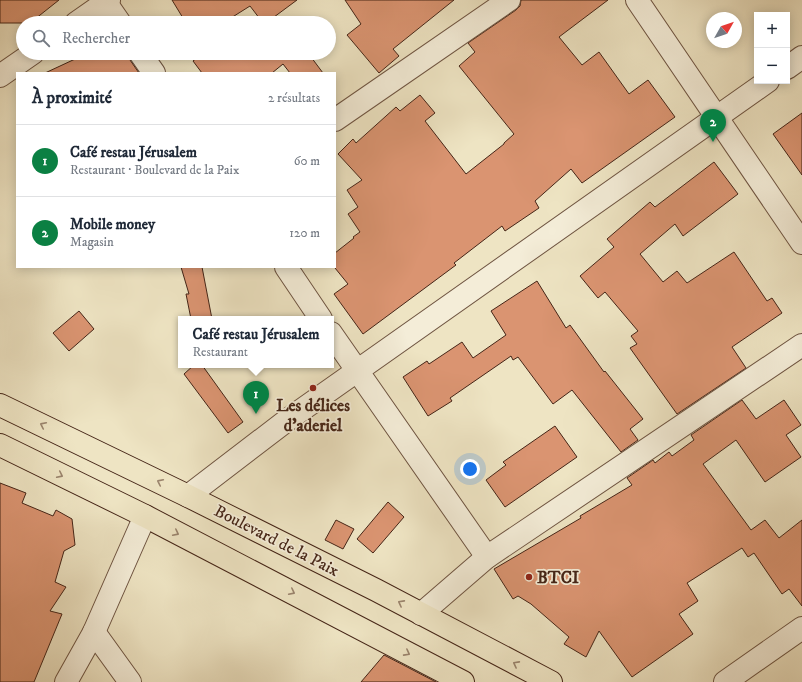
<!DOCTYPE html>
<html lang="fr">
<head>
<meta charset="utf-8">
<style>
  :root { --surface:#fff; --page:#f6f6f7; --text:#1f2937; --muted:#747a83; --line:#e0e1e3; --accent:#0b8043 }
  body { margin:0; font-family:"IM FELL DW Pica",serif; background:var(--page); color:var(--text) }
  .controls { position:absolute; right:12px; top:12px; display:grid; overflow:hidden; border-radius:0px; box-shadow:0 2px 10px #0003 }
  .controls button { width:36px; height:36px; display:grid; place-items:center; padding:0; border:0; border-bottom:1px solid var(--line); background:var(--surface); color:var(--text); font:20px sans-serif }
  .compass { position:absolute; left:706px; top:12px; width:36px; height:36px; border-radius:50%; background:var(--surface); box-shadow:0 2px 10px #0003; rotate:50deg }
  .you { position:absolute; left:470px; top:469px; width:14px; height:14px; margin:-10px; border:3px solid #fff; border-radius:50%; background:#1a73e8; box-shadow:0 0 0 6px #1a73e833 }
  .badge { display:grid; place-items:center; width:26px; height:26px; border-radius:50%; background:var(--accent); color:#fff; font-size:13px; font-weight:700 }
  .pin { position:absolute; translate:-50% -33px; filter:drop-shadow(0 1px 2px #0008) }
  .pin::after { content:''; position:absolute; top:21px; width:14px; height:12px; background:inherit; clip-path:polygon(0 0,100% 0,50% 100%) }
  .popup { position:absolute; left:178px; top:316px; width:156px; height:52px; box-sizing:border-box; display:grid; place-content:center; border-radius:0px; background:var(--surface); filter:drop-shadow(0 1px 3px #0005); font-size:13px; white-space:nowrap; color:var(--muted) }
  .popup b { font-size:15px; color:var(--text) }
  .popup::after { content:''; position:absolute; left:50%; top:100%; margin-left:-8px; border:8px solid transparent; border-top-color:var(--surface) }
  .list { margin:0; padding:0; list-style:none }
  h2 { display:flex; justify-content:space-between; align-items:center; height:52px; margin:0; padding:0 16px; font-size:17px }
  h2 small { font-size:13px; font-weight:400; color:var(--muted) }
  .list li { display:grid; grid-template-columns:26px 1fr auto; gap:12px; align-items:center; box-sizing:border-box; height:72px; padding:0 16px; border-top:1px solid var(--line) }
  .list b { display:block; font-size:15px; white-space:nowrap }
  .list p { margin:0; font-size:13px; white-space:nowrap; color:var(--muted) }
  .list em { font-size:13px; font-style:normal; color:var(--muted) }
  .icon { flex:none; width:22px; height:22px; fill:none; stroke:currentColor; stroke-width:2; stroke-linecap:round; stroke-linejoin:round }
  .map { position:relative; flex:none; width:802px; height:682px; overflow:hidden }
  .search { position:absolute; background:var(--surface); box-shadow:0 2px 10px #0003; left:16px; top:16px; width:320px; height:44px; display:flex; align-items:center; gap:10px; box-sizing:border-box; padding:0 14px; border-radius:22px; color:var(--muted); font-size:15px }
  .panel { position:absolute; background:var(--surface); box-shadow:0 2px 10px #0003; left:16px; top:72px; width:320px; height:196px; border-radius:0px }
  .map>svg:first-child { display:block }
</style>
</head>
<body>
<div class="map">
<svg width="802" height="682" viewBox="0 0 802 682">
  <rect width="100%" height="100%" fill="#eee4c3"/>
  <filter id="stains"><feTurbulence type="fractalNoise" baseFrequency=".005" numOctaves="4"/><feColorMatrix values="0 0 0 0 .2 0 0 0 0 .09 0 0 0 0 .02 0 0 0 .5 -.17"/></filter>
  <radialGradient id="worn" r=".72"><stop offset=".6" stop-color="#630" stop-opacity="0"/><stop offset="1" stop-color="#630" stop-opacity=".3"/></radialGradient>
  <g fill="#da9471" stroke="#452517">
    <polygon points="0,0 59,0 30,23 0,23"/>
    <polygon points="172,0 297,0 266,23 263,23 250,6 223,23 186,23"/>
    <polygon points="345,0 454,0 393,49 399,56 379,73 347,35 361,24"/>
    <polygon points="521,0 608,0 559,37 582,65 599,52 629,94 648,80 675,117 582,183 571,169 535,201 539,208 505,231 502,226 454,263 456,265 363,334 334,294 348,284 335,268 335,253 354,238 353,237 360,232 348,214 358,207 347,190 362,180 338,154 353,139 356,143 396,107 400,111 420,95 435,113 425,121 466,174 504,144 504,143 514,134 459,66 475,52 468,43 516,10 520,6"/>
    <polygon points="88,53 128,53 130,60 139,73 45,73"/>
    <polygon points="203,53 308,53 323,73 290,73 283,64 272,73 202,73 193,61"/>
    <polygon points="802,113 802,175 773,134"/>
    <polygon points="714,162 738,194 683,236 675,224 640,254 663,282 677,271 687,283 734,252 767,301 772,298 782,313 732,347 746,368 677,414 630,348 637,344 631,336 638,331 605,292 598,298 580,276 614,247 607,239 650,202 655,207"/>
    <polygon points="181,267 202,267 212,319 191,319 186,294 189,294"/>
    <polygon points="537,281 566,328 570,325 604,372 605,371 643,419 630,429 638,440 621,452 572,390 553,404 518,357 513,360 511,356 450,398 452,401 428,416 403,377 427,361 429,364 462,342 473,358 506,335 491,311"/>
    <polygon points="79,311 94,329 69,351 53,333"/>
    <polygon points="194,365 202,365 243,422 228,433 184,374"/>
    <polygon points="742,400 756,419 784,400 801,425 786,435 801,457 765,482 736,440 703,464 751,530 765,520 779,538 802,520 802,606 789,589 782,594 754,553 748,557 742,548 687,583 698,601 679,614 693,634 632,677 599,631 586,657 564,644 569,637 531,604 518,596 513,599 494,569 581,518 580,516 632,485 627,478 653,460 655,463 669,452 672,456 694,440 691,435"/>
    <polygon points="555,426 577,457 505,507 486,480 506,465 503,462"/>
    <polygon points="0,483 26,493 22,503 53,516 56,510 72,519 75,545 64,551 55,582 66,587 50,611 62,614 34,682 0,682"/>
    <polygon points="388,502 404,517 373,553 357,539"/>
    <polygon points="336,520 354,529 343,549 325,540"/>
    <polygon points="384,655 436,682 361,682"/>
  </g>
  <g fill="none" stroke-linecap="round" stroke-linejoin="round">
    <defs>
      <g id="minor">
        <polyline points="104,0 120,23"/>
        <polyline points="637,0 802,243"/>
        <polyline points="76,23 109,0"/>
        <polyline points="140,53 154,73"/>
        <polyline points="787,68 802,57"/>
        <polyline points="0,76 33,53"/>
        <polyline points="335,120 509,0"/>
        <polyline points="286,267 321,319"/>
        <polyline points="331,333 487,557"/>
        <polyline points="188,496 286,421 768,81"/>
        <polyline points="421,614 487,557 802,345"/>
        <polyline points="94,632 130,682"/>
        <polyline points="66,682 94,632 145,516"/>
        <polyline points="725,682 802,628"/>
      </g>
      <g id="major">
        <polyline points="0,405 188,496 376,590 551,682"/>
        <polyline points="0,445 145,516 463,682"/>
      </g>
    </defs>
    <use href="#minor" stroke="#6f5542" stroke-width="24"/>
    <use href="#major" stroke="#452517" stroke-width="24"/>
    <use href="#minor" stroke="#f4edd8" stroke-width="22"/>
    <use href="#major" stroke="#eee4c3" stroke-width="22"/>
  </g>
  <defs><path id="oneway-chevron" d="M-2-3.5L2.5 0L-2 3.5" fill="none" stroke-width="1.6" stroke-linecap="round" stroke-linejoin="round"/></defs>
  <g stroke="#9a846d">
    <use href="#oneway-chevron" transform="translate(43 425) rotate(-154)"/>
    <use href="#oneway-chevron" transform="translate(60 475) rotate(26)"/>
    <use href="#oneway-chevron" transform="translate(160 482) rotate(-154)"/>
    <use href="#oneway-chevron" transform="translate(176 533) rotate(27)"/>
    <use href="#oneway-chevron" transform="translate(292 592) rotate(27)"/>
    <use href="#oneway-chevron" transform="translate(401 603) rotate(-152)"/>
    <use href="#oneway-chevron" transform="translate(407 653) rotate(28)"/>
    <use href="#oneway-chevron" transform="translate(516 664) rotate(-152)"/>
  </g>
  <g fill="#8f2418" stroke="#f4edd8" stroke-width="1.5">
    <circle cx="313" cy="388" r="4"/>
    <circle cx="529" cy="577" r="4"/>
  </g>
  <g text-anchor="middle" stroke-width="3.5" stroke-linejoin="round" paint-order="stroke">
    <g font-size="17" font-weight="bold" fill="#452517" stroke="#f4edd8">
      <text x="313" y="411">Les délices<tspan x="313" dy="20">d'aderiel</tspan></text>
      <text x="537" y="583" text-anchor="start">BTCI</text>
    </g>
    <g font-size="17" fill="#452517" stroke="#f4edd8">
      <text transform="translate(277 540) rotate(27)" y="6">Boulevard de la Paix</text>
    </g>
  </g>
  <rect width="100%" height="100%" filter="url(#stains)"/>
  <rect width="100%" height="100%" fill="url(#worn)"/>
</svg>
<div class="controls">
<button>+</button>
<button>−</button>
</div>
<svg class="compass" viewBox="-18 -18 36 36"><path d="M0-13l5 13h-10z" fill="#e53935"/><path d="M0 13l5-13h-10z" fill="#747a83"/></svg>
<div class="you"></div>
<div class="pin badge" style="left:256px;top:414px">1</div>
<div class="popup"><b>Café restau Jérusalem</b>Restaurant</div>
<div class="pin badge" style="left:713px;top:142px">2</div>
<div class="search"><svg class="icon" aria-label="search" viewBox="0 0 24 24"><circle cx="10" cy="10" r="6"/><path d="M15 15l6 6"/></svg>Rechercher</div>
<section class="panel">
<h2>À proximité<small>2 résultats</small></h2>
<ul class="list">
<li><span class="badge">1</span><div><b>Café restau Jérusalem</b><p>Restaurant · Boulevard de la Paix</p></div><em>60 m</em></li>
<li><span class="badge">2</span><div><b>Mobile money</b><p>Magasin</p></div><em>120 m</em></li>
</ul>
</section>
</div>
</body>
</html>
